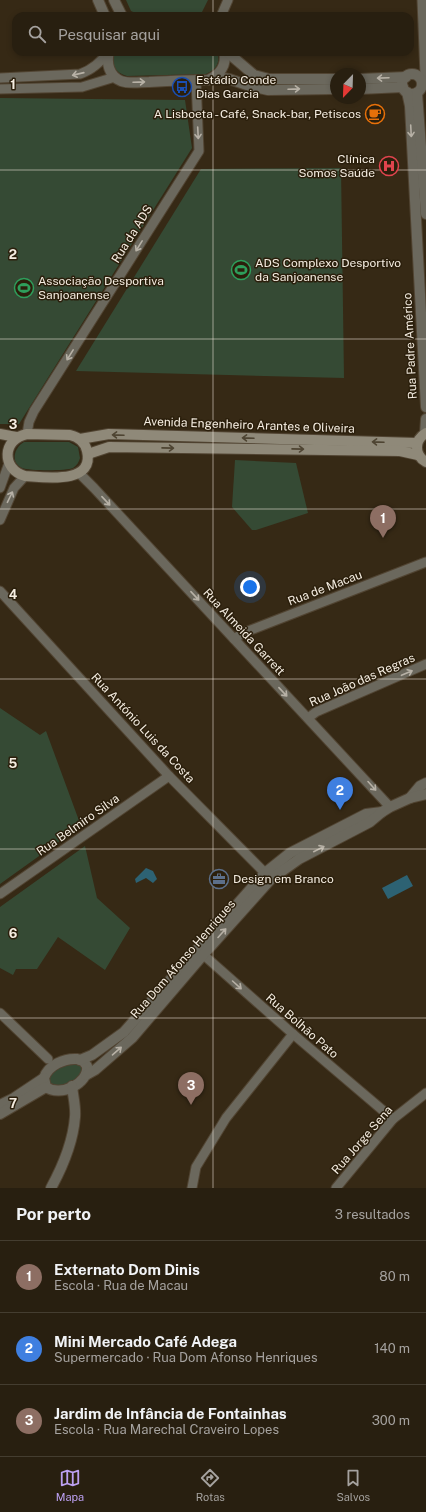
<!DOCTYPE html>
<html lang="pt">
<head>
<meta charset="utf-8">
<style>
  :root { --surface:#281f10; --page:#342c1e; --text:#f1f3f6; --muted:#a5a29f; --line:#443d30; --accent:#bca0f2 }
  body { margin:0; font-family:"Public Sans",sans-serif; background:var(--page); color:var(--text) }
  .compass { position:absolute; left:330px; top:68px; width:36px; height:36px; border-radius:50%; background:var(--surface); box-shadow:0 2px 6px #0003; rotate:203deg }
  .you { position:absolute; left:250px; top:587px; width:14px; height:14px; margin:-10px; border:3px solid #fff; border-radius:50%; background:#1a73e8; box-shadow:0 0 0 6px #1a73e833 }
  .badge { display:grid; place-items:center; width:26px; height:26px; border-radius:50%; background:var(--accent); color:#fff; font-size:13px; font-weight:700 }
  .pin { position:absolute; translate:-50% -33px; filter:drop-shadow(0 1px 2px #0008) }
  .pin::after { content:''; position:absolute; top:21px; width:14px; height:12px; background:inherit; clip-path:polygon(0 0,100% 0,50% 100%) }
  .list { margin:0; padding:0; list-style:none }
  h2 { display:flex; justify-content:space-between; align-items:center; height:52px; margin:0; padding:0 16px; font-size:17px }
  h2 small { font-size:13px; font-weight:400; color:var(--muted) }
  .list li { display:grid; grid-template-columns:26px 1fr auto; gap:12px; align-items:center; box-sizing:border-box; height:72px; padding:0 16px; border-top:1px solid var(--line) }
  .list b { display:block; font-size:15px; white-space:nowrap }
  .list p { margin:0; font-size:13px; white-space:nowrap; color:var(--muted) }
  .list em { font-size:13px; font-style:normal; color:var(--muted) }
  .icon { flex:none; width:22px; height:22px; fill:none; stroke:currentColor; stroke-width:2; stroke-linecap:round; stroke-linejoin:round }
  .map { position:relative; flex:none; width:426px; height:1188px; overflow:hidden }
  .search { position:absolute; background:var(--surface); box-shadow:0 2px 6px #0003; left:12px; right:12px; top:12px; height:44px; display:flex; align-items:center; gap:10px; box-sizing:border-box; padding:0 14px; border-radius:12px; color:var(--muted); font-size:15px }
  .sheet { height:268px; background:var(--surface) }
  nav { display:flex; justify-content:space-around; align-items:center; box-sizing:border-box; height:56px; border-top:1px solid var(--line); background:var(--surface); font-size:11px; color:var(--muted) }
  nav a { display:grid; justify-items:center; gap:2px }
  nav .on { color:var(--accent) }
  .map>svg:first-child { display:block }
</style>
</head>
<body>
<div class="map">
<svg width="426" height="1188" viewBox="0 0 426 1188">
  <rect width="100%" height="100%" fill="#362915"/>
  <g fill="#354a34">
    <polygon points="126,0 208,0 201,14 142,16 131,11"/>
    <path d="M115,52H217C221,62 216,70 206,74L127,76C115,73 109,63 115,52Z"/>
    <polygon points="0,98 185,100 192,148 19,424 0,424"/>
    <polygon points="341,168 344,378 76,371 201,169"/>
    <path d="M24,442H69L78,447L80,458C79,462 77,465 73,468C67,471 29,471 22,468C10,462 14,448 24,442Z"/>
    <polygon points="235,460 296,463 308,513 256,530 252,530 232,507"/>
    <polygon points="0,708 40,735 46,731 81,826 0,884"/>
    <polygon points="85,846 97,898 130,928 105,970 58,937 37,969 16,969 13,975 0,968 0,907"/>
    <polygon points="77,1061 86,1069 74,1083 57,1088 49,1084 47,1076 59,1065"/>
  </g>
  <g fill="#2d6273">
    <polygon points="146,868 153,871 157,879 153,883 146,878 136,883 135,879"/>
    <polygon points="407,875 413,886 388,899 382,888"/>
  </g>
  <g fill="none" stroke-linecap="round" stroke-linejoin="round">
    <defs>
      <g id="minor">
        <polyline points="422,0 425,76"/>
        <polyline points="221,16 228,0"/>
        <path d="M0,78L80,74C92,70 100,62 109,52"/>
        <polyline points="0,89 82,87 115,77"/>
        <polyline points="27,434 29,422 34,411 199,151 196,80"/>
        <polyline points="79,473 94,488 390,807"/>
        <polyline points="0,488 9,463"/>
        <polyline points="0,520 14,488 25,476"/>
        <polyline points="0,591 169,776 270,878"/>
        <polyline points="234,639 243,633 426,562"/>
        <polyline points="308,718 316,712 426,664"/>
        <polyline points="0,894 169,776"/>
        <polyline points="198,950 293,1034 393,1119"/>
        <polyline points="0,1013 48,1059"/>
        <polyline points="192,1188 196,1167 226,1118 293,1034"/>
        <polyline points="336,1188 393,1119 426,1093"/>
      </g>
      <g id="tertiary">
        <polyline points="98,0 105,16"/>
        <polyline points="114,0 122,16"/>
        <path d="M109,52C106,63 109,76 121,81C129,84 140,82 149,82C168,81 188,80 208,80C220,75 227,65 224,52"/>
        <polyline points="227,52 254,75 269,79 336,79"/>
        <circle cx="412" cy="84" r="10"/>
        <polyline points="214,77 229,79 250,86 268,90 336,89"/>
        <polyline points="360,79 406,77"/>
        <polyline points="360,89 403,87"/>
        <polyline points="407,92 410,106 426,407"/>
        <polyline points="417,93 426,214"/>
        <polyline points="425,434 426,419"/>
        <polyline points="410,798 420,786 426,783"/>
        <path d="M77,1059L83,1061L87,1066C89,1084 60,1097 46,1087L44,1078C48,1065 65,1058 77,1059Z"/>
        <polyline points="80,1060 92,1055 124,1032 265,873 290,853 366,814 382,812"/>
        <polyline points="86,1075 95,1070 132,1038 203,955 271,879 299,859 370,822 382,812 390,807 410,798 426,794"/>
        <polyline points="0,1105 14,1098 44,1078"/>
        <polyline points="0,1114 46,1087"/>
        <path d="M51,1188C63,1166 73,1143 75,1117C76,1107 73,1096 72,1086"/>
      </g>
      <g id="secondary">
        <path d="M426,433C414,440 414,455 426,462"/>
        <polyline points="0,434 16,437"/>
        <path d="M27,434L70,435C78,437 85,442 87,451C95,485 44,477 25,476C1,469 2,439 27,434Z"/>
        <polyline points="80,439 109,434 417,443"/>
        <polyline points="88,454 109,447 400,451 418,455"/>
      </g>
    </defs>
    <use href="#minor" stroke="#514432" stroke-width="11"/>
    <use href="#tertiary" stroke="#514432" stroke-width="12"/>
    <use href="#secondary" stroke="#514432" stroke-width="12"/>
    <use href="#minor" stroke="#6b685d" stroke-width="9"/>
    <use href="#tertiary" stroke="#6b685d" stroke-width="10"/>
    <use href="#secondary" stroke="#8f8979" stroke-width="10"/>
  </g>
  <defs><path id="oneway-shaft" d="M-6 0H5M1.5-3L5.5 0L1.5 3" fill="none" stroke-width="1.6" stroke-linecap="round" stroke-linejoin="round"/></defs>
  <g stroke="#b7b1a6">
    <use href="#oneway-shaft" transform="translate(78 74) rotate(167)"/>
    <use href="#oneway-shaft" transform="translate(383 78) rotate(178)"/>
    <use href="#oneway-shaft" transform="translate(139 82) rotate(-2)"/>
    <use href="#oneway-shaft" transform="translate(294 89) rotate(-2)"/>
    <use href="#oneway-shaft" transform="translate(411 131) rotate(87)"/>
    <use href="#oneway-shaft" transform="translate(198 133) rotate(87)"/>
    <use href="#oneway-shaft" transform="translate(139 246) rotate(122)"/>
    <use href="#oneway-shaft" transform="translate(70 355) rotate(122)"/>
    <use href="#oneway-shaft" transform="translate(10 497) rotate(-64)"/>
    <use href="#oneway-shaft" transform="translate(106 501) rotate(47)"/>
    <use href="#oneway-shaft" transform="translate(195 596) rotate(47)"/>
    <use href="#oneway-shaft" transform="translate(407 673) rotate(-23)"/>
    <use href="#oneway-shaft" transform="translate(283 692) rotate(47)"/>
    <use href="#oneway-shaft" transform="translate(372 786) rotate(48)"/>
    <use href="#oneway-shaft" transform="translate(319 849) rotate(-27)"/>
    <use href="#oneway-shaft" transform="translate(222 933) rotate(-48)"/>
    <use href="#oneway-shaft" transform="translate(237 985) rotate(42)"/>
    <use href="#oneway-shaft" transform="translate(117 1051) rotate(-41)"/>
  </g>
  <g stroke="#4e4432">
    <use href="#oneway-shaft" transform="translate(118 435) rotate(-178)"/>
    <use href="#oneway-shaft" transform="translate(248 438) rotate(-178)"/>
    <use href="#oneway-shaft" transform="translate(378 442) rotate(-178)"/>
    <use href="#oneway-shaft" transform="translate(168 448) rotate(1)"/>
    <use href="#oneway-shaft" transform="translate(298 449) rotate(1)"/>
  </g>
  <path fill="none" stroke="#f5ede1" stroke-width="1" stroke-opacity="0.55" d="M213,0V16M213,52V1188M0,170H426M0,339H426M0,509H426M0,679H426M0,849H426M0,1018H426"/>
  <defs>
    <symbol id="bus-ring" viewBox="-11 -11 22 22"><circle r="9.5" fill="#2b1f0c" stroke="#1a4fb4" stroke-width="1.5"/><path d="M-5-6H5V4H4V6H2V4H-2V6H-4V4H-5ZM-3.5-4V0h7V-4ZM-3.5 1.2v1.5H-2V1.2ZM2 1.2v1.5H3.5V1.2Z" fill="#1a4fb4"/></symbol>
    <symbol id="cafe-ring" viewBox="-11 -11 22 22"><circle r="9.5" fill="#2b1f0c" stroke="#e8710a" stroke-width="1.5"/><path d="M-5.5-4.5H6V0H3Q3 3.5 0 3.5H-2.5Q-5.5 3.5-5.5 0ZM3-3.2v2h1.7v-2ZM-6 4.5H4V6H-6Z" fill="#e8710a"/></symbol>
    <symbol id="hospital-ring" viewBox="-11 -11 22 22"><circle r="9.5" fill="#2b1f0c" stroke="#e0444e" stroke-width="1.5"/><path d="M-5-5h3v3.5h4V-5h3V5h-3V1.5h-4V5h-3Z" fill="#e0444e"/></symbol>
    <symbol id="stadium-ring" viewBox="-11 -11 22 22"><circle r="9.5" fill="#2b1f0c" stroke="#2e9e5b" stroke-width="1.5"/><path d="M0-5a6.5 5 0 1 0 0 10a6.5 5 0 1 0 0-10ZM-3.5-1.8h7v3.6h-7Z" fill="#2e9e5b"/></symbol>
    <symbol id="office-ring" viewBox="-11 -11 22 22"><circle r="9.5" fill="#2b1f0c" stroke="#5c6f8a" stroke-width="1.5"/><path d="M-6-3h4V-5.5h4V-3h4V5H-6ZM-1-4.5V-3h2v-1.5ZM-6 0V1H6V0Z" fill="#5c6f8a"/></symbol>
  </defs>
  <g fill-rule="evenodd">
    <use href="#bus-ring" x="171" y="76" width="22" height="22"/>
    <use href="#cafe-ring" x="364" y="103" width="22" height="22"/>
    <use href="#hospital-ring" x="378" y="155" width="22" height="22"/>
    <use href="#stadium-ring" x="230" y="259" width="22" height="22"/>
    <use href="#stadium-ring" x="13" y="277" width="22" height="22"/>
    <use href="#office-ring" x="208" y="868" width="22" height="22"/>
  </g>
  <g text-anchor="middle" stroke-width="3" stroke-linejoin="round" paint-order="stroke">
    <g font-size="12" fill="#f5ede1" stroke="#2b1f0c" text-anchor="start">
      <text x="196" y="84">Estádio Conde<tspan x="196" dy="14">Dias Garcia</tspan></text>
      <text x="361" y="118" text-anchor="end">A Lisboeta - Café, Snack-bar, Petiscos</text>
      <text x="375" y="163" text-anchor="end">Clínica<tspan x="375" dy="14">Somos Saúde</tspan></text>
      <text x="255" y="267">ADS Complexo Desportivo<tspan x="255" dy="14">da Sanjoanense</tspan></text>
      <text x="38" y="285">Associação Desportiva<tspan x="38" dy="14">Sanjoanense</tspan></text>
      <text x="233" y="883">Design em Branco</text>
    </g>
    <g font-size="12" fill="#f5ede1" stroke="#2b1f0c">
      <text transform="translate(132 234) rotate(-58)" y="4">Rua da ADS</text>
      <text transform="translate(410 346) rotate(-93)" y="4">Rua Padre Américo</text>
      <text transform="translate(249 425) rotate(2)" y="4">Avenida Engenheiro Arantes e Oliveira</text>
      <text transform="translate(325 588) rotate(-21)" y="4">Rua de Macau</text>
      <text transform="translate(244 632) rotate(47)" y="4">Rua Almeida Garrett</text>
      <text transform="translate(362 680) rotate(-24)" y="4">Rua João das Regras</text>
      <text transform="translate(143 728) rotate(47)" y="4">Rua António Luis da Costa</text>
      <text transform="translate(78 825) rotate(-35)" y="4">Rua Belmiro Silva</text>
      <text transform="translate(183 959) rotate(-49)" y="4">Rua Dom Afonso Henriques</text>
      <text transform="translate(302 1026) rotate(41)" y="4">Rua Bolhão Pato</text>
      <text transform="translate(362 1140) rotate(-49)" y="4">Rua Jorge Sena</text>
    </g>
  </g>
  <g font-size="13" text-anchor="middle" font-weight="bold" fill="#f5ede1" stroke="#2b1f0c" stroke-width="3" stroke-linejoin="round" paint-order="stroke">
    <text x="13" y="89">1</text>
    <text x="13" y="259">2</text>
    <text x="13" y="429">3</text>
    <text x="13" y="599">4</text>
    <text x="13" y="768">5</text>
    <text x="13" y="938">6</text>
    <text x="13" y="1108">7</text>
  </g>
</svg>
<svg class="compass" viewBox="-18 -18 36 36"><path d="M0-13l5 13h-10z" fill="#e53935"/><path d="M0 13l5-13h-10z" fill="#a5a29f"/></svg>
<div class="you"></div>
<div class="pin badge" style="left:383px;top:538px;background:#8d6e63">1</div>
<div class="pin badge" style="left:340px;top:810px;background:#3f7fe0">2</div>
<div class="pin badge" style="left:191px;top:1105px;background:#8d6e63">3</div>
<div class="search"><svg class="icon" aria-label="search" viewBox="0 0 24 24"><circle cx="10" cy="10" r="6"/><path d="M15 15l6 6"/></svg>Pesquisar aqui</div>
</div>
<section class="sheet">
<h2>Por perto<small>3 resultados</small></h2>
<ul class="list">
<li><span class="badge" style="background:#8d6e63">1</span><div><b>Externato Dom Dinis</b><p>Escola · Rua de Macau</p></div><em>80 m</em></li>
<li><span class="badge" style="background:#3f7fe0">2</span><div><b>Mini Mercado Café Adega</b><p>Supermercado · Rua Dom Afonso Henriques</p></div><em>140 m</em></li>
<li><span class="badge" style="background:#8d6e63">3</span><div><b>Jardim de Infância de Fontainhas</b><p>Escola · Rua Marechal Craveiro Lopes</p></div><em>300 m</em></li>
</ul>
</section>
<nav>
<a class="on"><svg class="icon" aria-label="map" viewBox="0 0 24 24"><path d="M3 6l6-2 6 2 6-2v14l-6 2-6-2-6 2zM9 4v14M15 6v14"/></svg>Mapa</a>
<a><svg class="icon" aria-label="directions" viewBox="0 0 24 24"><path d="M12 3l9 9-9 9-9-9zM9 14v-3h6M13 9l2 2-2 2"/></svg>Rotas</a>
<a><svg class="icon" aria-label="saved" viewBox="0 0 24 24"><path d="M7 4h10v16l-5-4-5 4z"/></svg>Salvos</a>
</nav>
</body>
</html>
